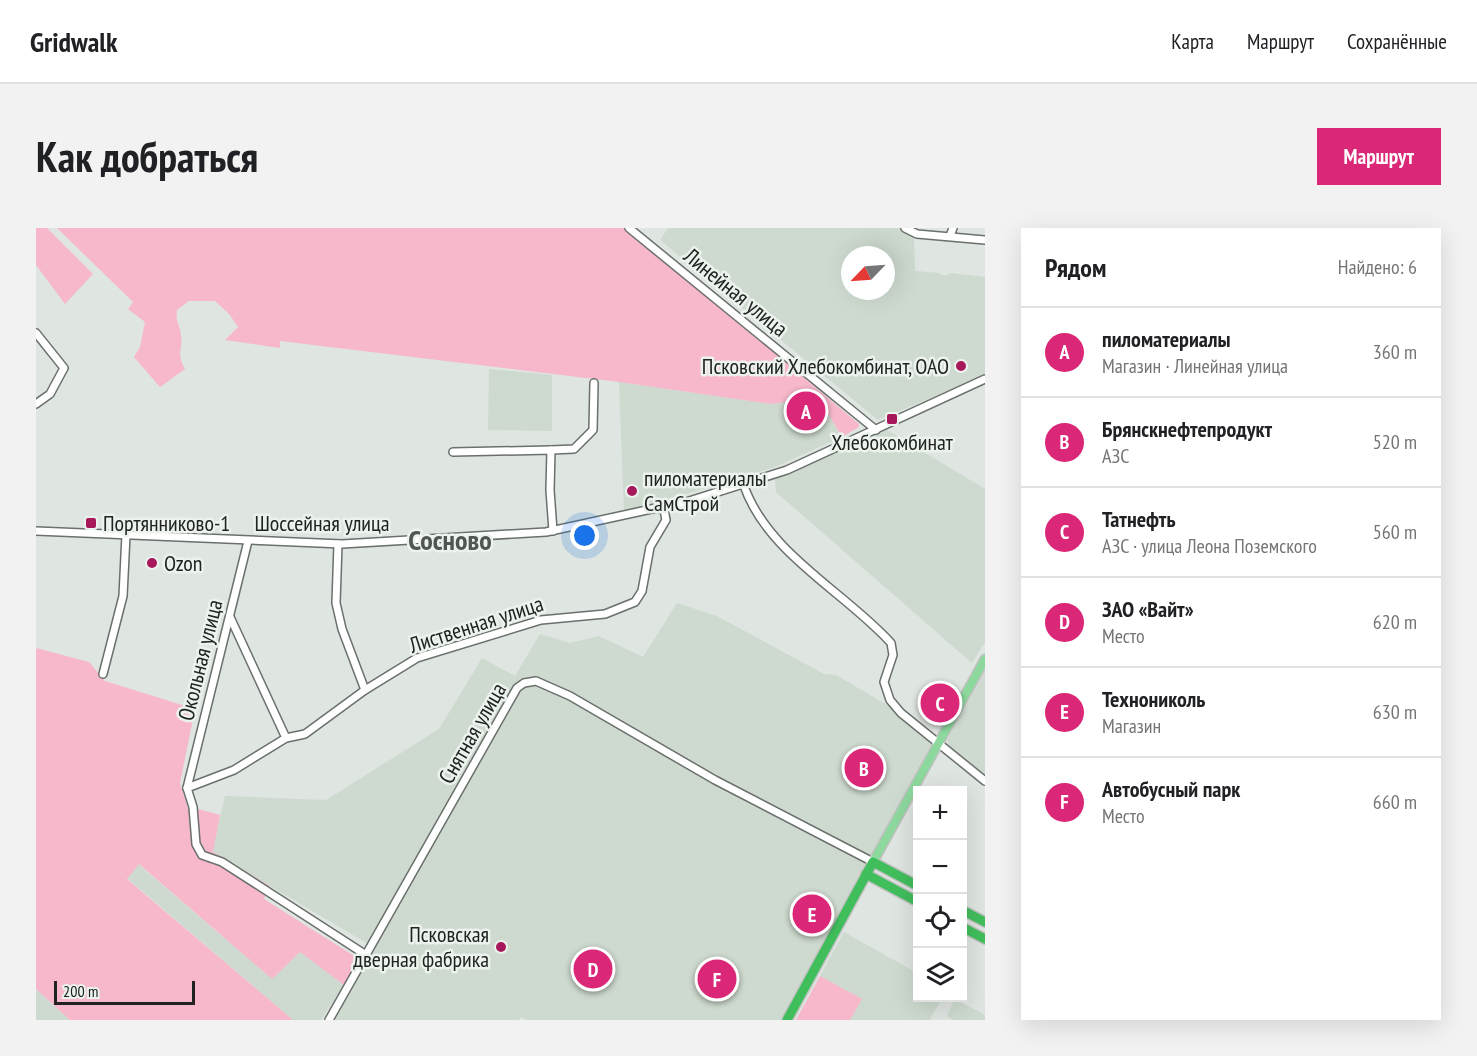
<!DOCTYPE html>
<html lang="ru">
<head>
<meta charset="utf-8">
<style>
  :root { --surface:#fff; --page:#f2f2f2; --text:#202124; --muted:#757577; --line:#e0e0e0; --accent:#db2777 }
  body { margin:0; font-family:"PT Sans Narrow",sans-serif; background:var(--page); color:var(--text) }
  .controls { position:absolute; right:18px; bottom:18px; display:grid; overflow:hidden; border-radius:0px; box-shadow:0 6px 24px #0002 }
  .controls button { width:54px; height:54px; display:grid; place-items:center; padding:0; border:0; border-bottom:2px solid var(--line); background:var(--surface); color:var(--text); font:30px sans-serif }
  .compass { position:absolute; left:805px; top:18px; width:54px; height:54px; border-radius:50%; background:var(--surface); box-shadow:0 6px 24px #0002; rotate:245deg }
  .scale { position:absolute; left:18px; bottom:15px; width:141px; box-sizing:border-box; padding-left:6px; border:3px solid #202321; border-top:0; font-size:16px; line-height:21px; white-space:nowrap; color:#202321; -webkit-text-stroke:4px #ecf3ed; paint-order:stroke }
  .you { position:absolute; left:549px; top:308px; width:21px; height:21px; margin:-15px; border:4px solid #fff; border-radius:50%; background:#1a73e8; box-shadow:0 0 0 9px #1a73e833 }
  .badge { display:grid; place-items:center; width:39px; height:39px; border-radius:50%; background:var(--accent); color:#fff; font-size:20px; font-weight:700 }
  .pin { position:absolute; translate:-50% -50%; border:3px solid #fff; box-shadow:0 2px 6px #0006 }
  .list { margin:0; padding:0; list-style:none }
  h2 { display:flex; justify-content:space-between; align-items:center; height:78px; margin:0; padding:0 24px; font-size:26px }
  h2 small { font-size:20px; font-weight:400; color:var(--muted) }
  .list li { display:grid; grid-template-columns:39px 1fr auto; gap:18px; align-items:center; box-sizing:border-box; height:90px; padding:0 24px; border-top:2px solid var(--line) }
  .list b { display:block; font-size:22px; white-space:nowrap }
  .list p { margin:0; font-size:20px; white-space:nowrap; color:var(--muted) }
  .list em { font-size:20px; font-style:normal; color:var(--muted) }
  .icon { flex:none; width:33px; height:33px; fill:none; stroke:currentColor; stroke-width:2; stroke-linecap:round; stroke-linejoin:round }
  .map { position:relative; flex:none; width:949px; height:792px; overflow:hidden; border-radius:0px }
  header { display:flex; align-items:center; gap:36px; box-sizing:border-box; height:84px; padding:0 30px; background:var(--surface); border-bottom:2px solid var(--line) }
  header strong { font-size:28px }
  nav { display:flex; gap:33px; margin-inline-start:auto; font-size:21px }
  .intro { display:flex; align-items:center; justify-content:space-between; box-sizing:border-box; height:144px; padding:0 36px }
  h1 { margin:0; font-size:42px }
  .button { padding:15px 27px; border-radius:0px; background:var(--accent); color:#fff; font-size:21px; font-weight:700 }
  main { display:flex; gap:36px; padding:0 36px }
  aside { flex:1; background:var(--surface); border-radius:0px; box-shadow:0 6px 24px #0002 }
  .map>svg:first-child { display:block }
</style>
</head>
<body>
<header>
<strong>Gridwalk</strong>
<nav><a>Карта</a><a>Маршрут</a><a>Сохранённые</a></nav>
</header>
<div class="intro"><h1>Как добраться</h1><a class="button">Маршрут</a></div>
<main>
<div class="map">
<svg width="949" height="792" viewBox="0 0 949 792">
  <rect width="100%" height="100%" fill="#dfe5e0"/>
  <g fill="#cedacf" fill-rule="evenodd">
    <path d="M632,0H863L878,9L879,43L903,45L908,48L915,45L949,49V147L842,192L624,12ZM814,27H850V63H814Z"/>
    <polygon points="453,141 516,147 516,203 452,202"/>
    <polygon points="583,154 735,176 783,170 806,209 739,239 588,285"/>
    <polygon points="851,202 949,261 949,414 936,435 740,264 739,250"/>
    <polygon points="641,375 681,388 788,446 800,447 853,478 899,516 749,792 491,792 485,789 483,792 299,792 339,720 176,624 189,568 290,572 403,501 446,430 479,448 504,406 534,415 563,408 607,429"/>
    <polygon points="949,443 949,548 915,522 911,512"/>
    <polygon points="102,636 236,751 264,724 308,757 285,792 257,792 91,650"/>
    <polygon points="808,704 881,745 882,770 906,770 894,792 814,792 825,771 784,748"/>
    <polygon points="0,761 34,792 0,792"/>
    <polygon points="919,771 949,787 949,792 918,792 911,788"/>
  </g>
  <g fill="#f7b8cb">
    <polygon points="0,0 11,0 57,46 29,76 0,37"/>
    <path d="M21,0H590L823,196V199L806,209L783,170L735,176L583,154L244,113V120L189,112L202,99L193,86L179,73H153L141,82C139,93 144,97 145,107C147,122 140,125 149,141L124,159L98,129L104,119L109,94L92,81L97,74Z"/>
    <polygon points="0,420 53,434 69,453 159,481 144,555 153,584 159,580 184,587 177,624 234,658 228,671 323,731 308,757 264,724 236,751 103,636 91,651 257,792 34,792 0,761"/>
    <polygon points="784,748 826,771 814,792 760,792"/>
  </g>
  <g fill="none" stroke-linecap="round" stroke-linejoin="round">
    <defs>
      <g id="minor">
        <polyline points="593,0 840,202"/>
        <polyline points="869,0 881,6 949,12"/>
        <polyline points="914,8 917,0"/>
        <polyline points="0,105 28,140 14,166 0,176"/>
        <polyline points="515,222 538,221 557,202 558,155"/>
        <polyline points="417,224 515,222 514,262 517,303"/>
        <path d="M707,255C730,325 808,363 855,415L857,427L848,454L854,472L865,485L949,553"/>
        <polyline points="0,303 306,316 510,304 620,280 628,281 751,242 949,151"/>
        <polyline points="212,313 151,560 157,579 160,616 166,627 186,634 330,727"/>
        <polyline points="302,316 300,375 306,401 329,462"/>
        <polyline points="194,389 250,510"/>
        <polyline points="67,446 87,368 90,307"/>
        <polyline points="151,560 198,542 250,510 269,506 329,462 381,430 505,392 569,386 599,374 606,363 614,319 630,292 628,281"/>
        <polyline points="293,792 481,460 488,455 500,453 534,468 679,552 837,634"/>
      </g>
      <polyline id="major" points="837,634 949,431"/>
      <g id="highway">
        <polyline points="830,646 882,674"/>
        <polyline points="926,682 949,694"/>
        <polyline points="926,699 949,711"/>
        <polyline points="751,792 837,634 882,658"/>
      </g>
    </defs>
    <use href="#minor" stroke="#6a706b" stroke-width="10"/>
    <use href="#major" stroke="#c1c1c1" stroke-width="11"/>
    <use href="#highway" stroke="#c1c1c1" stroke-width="12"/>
    <use href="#minor" stroke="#fff" stroke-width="7"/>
    <use href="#major" stroke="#8dd89d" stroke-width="8"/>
    <use href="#highway" stroke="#41be5c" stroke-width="9"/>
  </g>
  <g fill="#a6185a" stroke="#ecf3ed" stroke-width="2">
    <circle cx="925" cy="138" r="6"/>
    <rect x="850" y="185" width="12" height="12" rx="3"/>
    <circle cx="596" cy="263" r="6"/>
    <rect x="49" y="289" width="12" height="12" rx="3"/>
    <circle cx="116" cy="335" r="6"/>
    <circle cx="465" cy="719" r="6"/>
  </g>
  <g text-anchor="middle" stroke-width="5" stroke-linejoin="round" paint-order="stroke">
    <g font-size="22" fill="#202321" stroke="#ecf3ed">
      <text transform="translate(700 64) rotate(39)" y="8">Линейная улица</text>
      <text x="286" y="303">Шоссейная улица</text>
      <text transform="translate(440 396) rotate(-18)" y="8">Лиственная улица</text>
      <text transform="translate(164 432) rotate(-76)" y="8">Окольная улица</text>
      <text transform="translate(436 505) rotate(-60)" y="8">Снятная улица</text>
    </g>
    <g font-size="22" fill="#202321" stroke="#ecf3ed" text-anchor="start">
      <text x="913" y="146" text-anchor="end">Псковский Хлебокомбинат, ОАО</text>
      <text x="856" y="222" text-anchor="middle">Хлебокомбинат</text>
      <text x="608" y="258">пиломатериалы<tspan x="608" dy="25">СамСтрой</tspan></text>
      <text x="67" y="303">Портянниково-1</text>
      <text x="128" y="343">Ozon</text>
      <text x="453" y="714" text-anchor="end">Псковская<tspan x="453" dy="25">дверная фабрика</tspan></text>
    </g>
    <g font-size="28" font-weight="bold" fill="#515651" stroke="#ecf3ed">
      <text x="414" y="322">Сосново</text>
    </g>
  </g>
</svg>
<div class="controls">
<button>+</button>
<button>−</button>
<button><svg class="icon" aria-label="locate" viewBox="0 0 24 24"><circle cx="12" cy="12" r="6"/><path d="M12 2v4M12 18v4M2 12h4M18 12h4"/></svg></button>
<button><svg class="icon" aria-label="layers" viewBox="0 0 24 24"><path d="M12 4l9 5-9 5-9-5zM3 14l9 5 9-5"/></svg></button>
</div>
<svg class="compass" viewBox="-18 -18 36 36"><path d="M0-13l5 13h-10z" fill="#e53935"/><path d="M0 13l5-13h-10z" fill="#757577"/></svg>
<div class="scale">200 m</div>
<div class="you"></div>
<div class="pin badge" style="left:770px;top:183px">A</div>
<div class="pin badge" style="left:828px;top:540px">B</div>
<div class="pin badge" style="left:904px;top:475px">C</div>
<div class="pin badge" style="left:557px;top:741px">D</div>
<div class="pin badge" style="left:776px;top:686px">E</div>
<div class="pin badge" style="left:681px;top:751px">F</div>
</div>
<aside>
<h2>Рядом<small>Найдено: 6</small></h2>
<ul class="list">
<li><span class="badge">A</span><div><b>пиломатериалы</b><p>Магазин · Линейная улица</p></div><em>360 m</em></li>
<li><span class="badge">B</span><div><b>Брянскнефтепродукт</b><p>АЗС</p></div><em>520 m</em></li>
<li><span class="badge">C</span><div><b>Татнефть</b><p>АЗС · улица Леона Поземского</p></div><em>560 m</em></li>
<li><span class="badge">D</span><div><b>ЗАО «Вайт»</b><p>Место</p></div><em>620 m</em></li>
<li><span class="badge">E</span><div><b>Технониколь</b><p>Магазин</p></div><em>630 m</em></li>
<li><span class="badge">F</span><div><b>Автобусный парк</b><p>Место</p></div><em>660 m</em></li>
</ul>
</aside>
</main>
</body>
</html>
